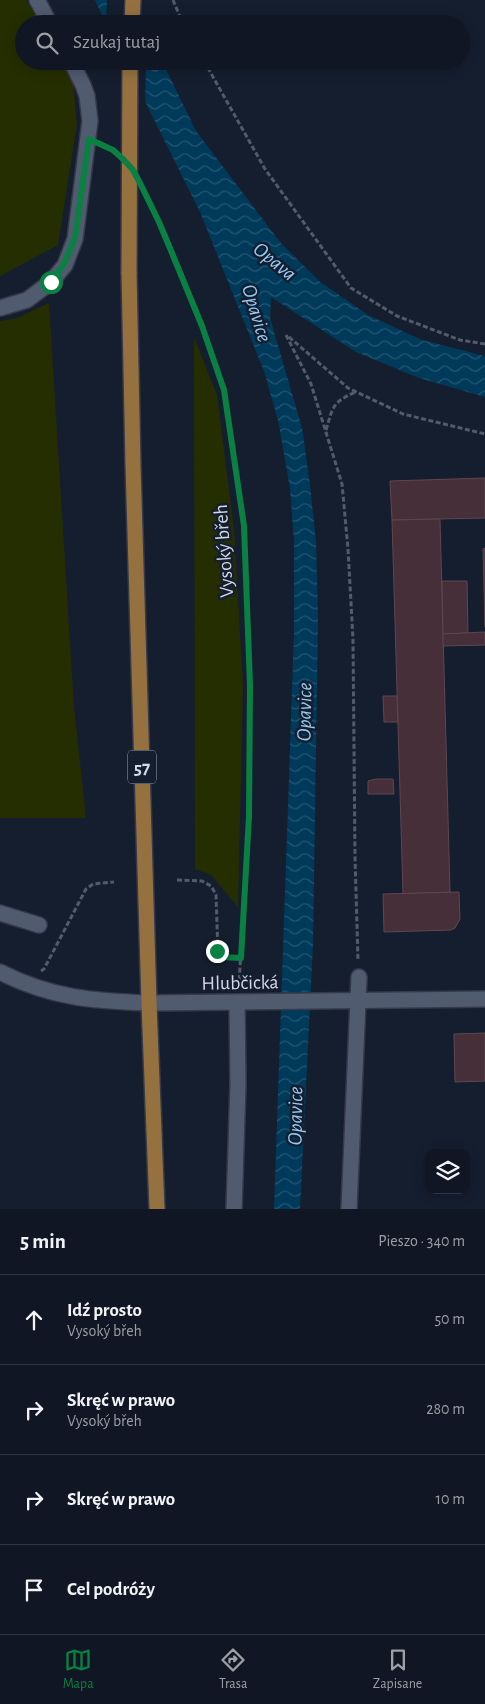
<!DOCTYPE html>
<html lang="pl">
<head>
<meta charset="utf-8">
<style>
  :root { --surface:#101623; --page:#1e2330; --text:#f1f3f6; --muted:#9c9fa6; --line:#303541; --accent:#0b8043 }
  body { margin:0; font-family:"Alegreya Sans",sans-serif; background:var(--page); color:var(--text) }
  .controls { position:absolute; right:15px; bottom:15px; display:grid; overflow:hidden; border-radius:10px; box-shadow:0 2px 12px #0003 }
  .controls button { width:45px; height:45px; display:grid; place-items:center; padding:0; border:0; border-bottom:1px solid var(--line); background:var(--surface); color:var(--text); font:25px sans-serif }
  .stop { position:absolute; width:15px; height:15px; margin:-11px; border:4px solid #0b8043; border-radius:50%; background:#fff }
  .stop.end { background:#0b8043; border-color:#fff; box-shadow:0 1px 5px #0008 }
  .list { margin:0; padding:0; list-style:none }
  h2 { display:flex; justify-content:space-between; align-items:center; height:65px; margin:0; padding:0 20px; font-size:21px }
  h2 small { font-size:16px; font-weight:400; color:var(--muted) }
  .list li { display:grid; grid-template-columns:32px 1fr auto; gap:15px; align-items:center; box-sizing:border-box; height:90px; padding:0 20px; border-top:1px solid var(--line) }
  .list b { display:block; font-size:19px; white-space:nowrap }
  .list p { margin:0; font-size:16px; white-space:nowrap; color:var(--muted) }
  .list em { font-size:16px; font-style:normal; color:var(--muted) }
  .icon { flex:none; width:28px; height:28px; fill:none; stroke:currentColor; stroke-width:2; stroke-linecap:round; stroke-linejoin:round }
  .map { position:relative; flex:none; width:485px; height:1209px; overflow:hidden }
  .search { position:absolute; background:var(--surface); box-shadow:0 2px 12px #0003; left:15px; right:15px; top:15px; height:55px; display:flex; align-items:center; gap:12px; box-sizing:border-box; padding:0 18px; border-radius:28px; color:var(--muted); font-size:19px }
  .sheet { height:425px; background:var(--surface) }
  nav { display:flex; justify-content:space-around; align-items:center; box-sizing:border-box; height:70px; border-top:1px solid var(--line); background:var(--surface); font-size:14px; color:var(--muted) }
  nav a { display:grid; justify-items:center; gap:2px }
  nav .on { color:var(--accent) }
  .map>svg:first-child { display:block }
</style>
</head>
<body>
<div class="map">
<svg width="485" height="1209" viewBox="0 0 485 1209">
  <defs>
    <pattern id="water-waves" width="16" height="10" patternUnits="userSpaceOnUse" patternTransform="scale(1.25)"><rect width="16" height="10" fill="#003a5b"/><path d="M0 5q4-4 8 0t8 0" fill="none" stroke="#245672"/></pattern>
  </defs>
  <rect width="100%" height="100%" fill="#151e2f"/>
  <g fill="#252e00">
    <polygon points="0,0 26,0 40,24 24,24 24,61 62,61 73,81 77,124 58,245 0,276"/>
    <polygon points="49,303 74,707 86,818 0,818 0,321 17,318"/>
    <polygon points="194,337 217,395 234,529 243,685 238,907 211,875 195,869"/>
  </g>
  <g fill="url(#water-waves)">
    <polygon points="95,0 132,0 106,24"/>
    <polygon points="125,61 162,61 196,131 280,242 319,281 368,315 422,340 485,356 485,397 419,378 356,352 271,297 270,318 302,428 310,485 316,542 318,619 313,944 300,1209 274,1209 294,632 294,543 290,488 278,420 264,371 200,212"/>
  </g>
  <g fill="#151e2f">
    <polygon points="107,0 135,0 146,24 106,24"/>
    <polygon points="123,61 146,61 145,107 123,62"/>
  </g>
  <g fill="#462f38" stroke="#5f4750">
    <polygon points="485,478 485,518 392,520 390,481"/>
    <polygon points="440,519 450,892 403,894 392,520"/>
    <polygon points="485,548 485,627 483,549"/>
    <polygon points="442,581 467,581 468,633 443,634"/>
    <polygon points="485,632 485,645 443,646 443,634"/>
    <polygon points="383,696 397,696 398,722 384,722"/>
    <polygon points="376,779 393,779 394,794 368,794 368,781"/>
    <polygon points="459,892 460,919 455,928 451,930 384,932 383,894"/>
    <polygon points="485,1033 485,1081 455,1082 454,1034"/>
  </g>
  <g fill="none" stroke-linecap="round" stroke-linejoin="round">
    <defs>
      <g id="minor">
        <polyline points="37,0 50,24"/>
        <polyline points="0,308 27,300 51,282 65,265 75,239 90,121 87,96 83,85 71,61"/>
        <polyline points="0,913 39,925"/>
        <path d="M0,972C51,998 93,1001 149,1003L485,999"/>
        <polyline points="234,1209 238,1084 237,1002"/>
        <polyline points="349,1209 359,977"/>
      </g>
      <g id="major">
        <polyline points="132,24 133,0"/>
        <polyline points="129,272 133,465 149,1003 157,1209"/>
      </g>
    </defs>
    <use href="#minor" stroke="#353948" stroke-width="18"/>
    <use href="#major" stroke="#353948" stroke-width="18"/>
    <g stroke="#535b6a" stroke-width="3" stroke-dasharray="5 2.5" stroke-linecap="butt">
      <polyline points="173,0 183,24"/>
      <polyline points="204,61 265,169 351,288 397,316 460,340 485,344"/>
      <polyline points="147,197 159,222 202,326 224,390 244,526 250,685 249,816 239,984"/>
      <polyline points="286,335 311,384 342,484 348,549 353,639 355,857 358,961"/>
      <polyline points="289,337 348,388 403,414 485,434"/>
      <path d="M326,430C333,407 332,402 356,392"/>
      <polyline points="177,880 202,881 211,886 214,891 216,895 218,953 221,957 241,958"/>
      <polyline points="41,971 44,969 86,889 93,884 114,882"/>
    </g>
    <use href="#minor" stroke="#515b70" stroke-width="15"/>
    <use href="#major" stroke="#957140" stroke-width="15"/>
    <defs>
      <polyline id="major-bridge" points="129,272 130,61"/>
    </defs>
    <use href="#major-bridge" stroke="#353948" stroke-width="18" stroke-linecap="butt"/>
    <use href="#major-bridge" stroke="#957140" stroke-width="15"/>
  </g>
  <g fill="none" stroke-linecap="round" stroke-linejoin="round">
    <polyline stroke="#0b8043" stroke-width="6" points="51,282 64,264 75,238 89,139 113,150 123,159 133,170 140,183 159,222 172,253 202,326 224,390 244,526 250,685 249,816 241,958 221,957 217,951"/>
  </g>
  <g text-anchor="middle" stroke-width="5" stroke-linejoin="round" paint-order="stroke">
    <rect fill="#151e2f" stroke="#99a0ae" stroke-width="1" x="128" y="750.5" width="28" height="33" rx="4"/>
    <g font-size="19" font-weight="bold" fill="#d2d8e4">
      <text x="142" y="774">57</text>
    </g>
    <g font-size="20" fill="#d2d8e4" stroke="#151e2f">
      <text transform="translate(223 551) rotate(-94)" y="7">Vysoký břeh</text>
      <text transform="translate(240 982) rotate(-1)" y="7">Hlubčická</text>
    </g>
    <g font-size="21" font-style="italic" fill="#95c9f0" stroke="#151e2f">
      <text transform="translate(275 261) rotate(39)" y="7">Opava</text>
      <text transform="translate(257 313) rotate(73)" y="7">Opavice</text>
      <text transform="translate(304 712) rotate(-89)" y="7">Opavice</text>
      <text transform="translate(295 1116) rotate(-89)" y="7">Opavice</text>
    </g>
  </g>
</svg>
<div class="controls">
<button><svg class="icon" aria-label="layers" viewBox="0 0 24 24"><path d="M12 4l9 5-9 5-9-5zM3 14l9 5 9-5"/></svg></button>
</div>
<div class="stop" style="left:51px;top:282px"></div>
<div class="stop end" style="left:217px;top:951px"></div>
<div class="search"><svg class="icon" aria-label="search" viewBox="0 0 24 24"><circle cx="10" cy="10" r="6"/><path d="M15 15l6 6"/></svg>Szukaj tutaj</div>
</div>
<section class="sheet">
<h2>5 min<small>Pieszo · 340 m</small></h2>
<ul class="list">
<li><svg class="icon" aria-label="ahead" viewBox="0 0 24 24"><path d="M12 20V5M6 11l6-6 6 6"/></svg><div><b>Idź prosto</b><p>Vysoký břeh</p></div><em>50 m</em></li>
<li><svg class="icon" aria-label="right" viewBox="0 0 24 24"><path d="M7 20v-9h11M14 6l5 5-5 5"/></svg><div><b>Skręć w prawo</b><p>Vysoký břeh</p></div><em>280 m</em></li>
<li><svg class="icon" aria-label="right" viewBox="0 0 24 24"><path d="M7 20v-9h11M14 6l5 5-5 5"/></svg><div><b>Skręć w prawo</b></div><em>10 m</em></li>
<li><svg class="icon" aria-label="arrive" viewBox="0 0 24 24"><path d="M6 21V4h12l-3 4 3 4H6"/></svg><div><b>Cel podróży</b></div></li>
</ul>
</section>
<nav>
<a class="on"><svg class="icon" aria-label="map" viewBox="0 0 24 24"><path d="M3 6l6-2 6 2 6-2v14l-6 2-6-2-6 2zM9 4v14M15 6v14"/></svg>Mapa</a>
<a><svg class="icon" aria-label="directions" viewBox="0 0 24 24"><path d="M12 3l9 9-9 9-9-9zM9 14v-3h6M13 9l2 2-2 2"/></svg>Trasa</a>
<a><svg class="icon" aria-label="saved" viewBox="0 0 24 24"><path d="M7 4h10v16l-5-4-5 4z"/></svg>Zapisane</a>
</nav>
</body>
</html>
